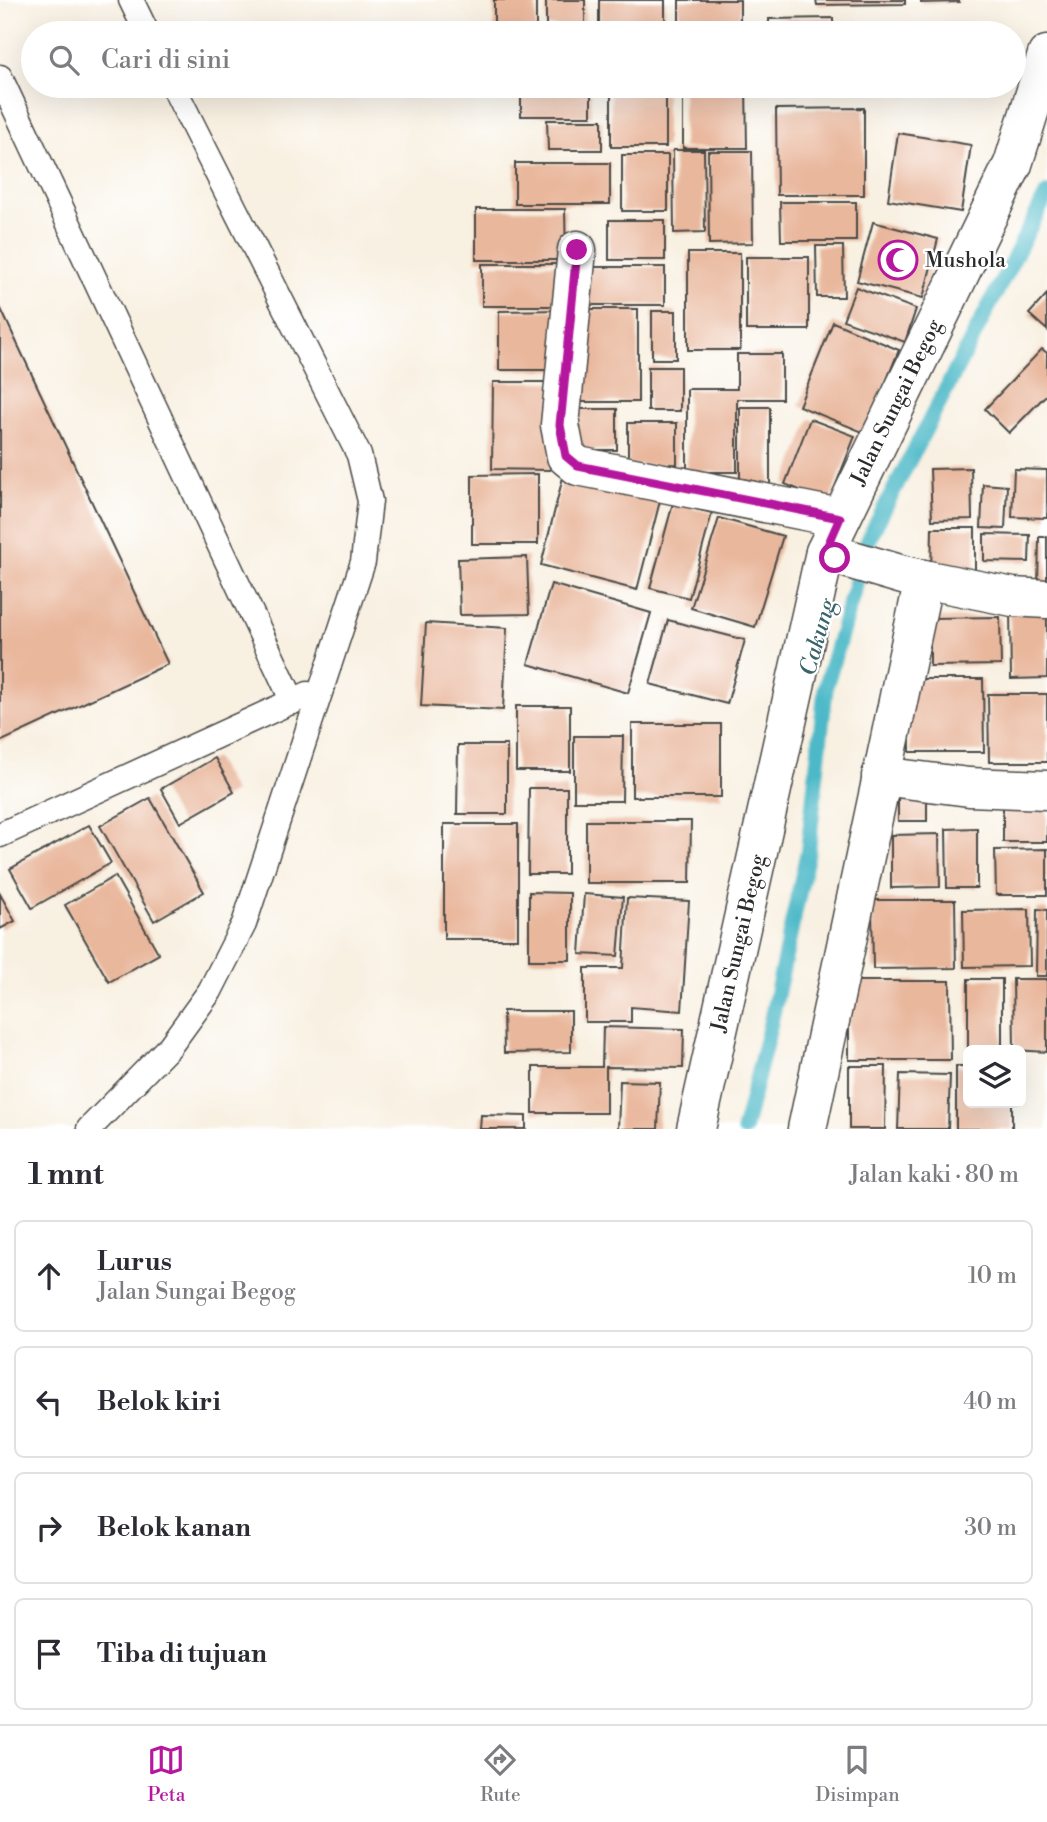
<!DOCTYPE html>
<html lang="id">
<head>
<meta charset="utf-8">
<style>
  :root { --surface:#fff; --page:#f2f2f3; --text:#2b2b33; --muted:#7c7c81; --line:#e1e1e2; --accent:#b5179e }
  body { margin:0; font-family:"Libre Bodoni",serif; background:var(--page); color:var(--text) }
  .controls { position:absolute; right:21px; bottom:21px; display:grid; overflow:hidden; border-radius:10px; box-shadow:0 7px 28px #0002 }
  .controls button { width:63px; height:63px; display:grid; place-items:center; padding:0; border:0; border-bottom:2px solid var(--line); background:var(--surface); color:var(--text); font:35px sans-serif }
  .stop { position:absolute; width:21px; height:21px; margin:-16px; border:5px solid #b5179e; border-radius:50%; background:#fff }
  .stop.end { background:#b5179e; border-color:#fff; box-shadow:0 2px 7px #0008 }
  .list { margin:0; padding:0; list-style:none }
  h2 { display:flex; justify-content:space-between; align-items:center; height:91px; margin:0; padding:0 28px; font-size:30px }
  h2 small { font-size:23px; font-weight:400; color:var(--muted) }
  .list li { display:grid; grid-template-columns:46px 1fr auto; gap:21px; align-items:center; box-sizing:border-box; height:112px; margin:0 14px 14px; padding:0 14px; border:2px solid var(--line); border-radius:10px }
  .list b { display:block; font-size:26px; white-space:nowrap }
  .list p { margin:0; font-size:23px; white-space:nowrap; color:var(--muted) }
  .list em { font-size:23px; font-style:normal; color:var(--muted) }
  .icon { flex:none; width:38px; height:38px; fill:none; stroke:currentColor; stroke-width:2; stroke-linecap:round; stroke-linejoin:round }
  .map { position:relative; flex:none; width:1047px; height:1129px; overflow:hidden }
  .search { position:absolute; background:var(--surface); box-shadow:0 7px 28px #0002; left:21px; right:21px; top:21px; height:77px; display:flex; align-items:center; gap:18px; box-sizing:border-box; padding:0 24px; border-radius:38px; color:var(--muted); font-size:26px }
  .sheet { height:595px; background:var(--surface) }
  nav { display:flex; justify-content:space-around; align-items:center; box-sizing:border-box; height:98px; border-top:2px solid var(--line); background:var(--surface); font-size:19px; color:var(--muted) }
  nav a { display:grid; justify-items:center; gap:4px }
  nav .on { color:var(--accent) }
  .map>svg:first-child { display:block }
</style>
</head>
<body>
<div class="map">
<svg width="1047" height="1129" viewBox="0 0 1047 1129">
  <rect width="100%" height="100%" fill="#fff"/>
  <filter id="ink" filterUnits="userSpaceOnUse"><feTurbulence type="fractalNoise" baseFrequency=".0143" numOctaves="2"/><feDisplacementMap in="SourceGraphic" scale="14" xChannelSelector="R" yChannelSelector="G"/><feConvolveMatrix kernelMatrix="1 2 1 2 8 2 1 2 1" color-interpolation-filters="sRGB"/></filter>
  <filter id="wash" filterUnits="userSpaceOnUse"><feTurbulence type="fractalNoise" baseFrequency=".00686" numOctaves="4" result="noise"/><feDisplacementMap in="SourceGraphic" scale="28" xChannelSelector="R" yChannelSelector="G"/><feGaussianBlur stdDeviation="1.57" result="paint"/><feColorMatrix in="noise" values="0 0 0 0 0 0 0 0 0 0 0 0 0 0 0 0 0 1.4 0 .05"/><feComposite in="paint" operator="in"/></filter>
  <g filter="url(#wash)">
    <rect width="100%" height="100%" fill="#f8f0e1"/>
    <g fill="none" stroke-linecap="round" stroke-linejoin="round">
      <polyline stroke="#4db9c8" stroke-width="16" points="744,1129 769,1030 808,851 826,685 869,538 1047,194"/>
    </g>
    <g id="blocks">
      <g fill="#e9b79c">
        <rect x="494" y="0" width="42" height="33"/>
        <rect x="546" y="0" width="39" height="26"/>
        <rect x="599" y="0" width="66" height="33"/>
        <rect x="679" y="0" width="61" height="33"/>
        <polygon points="816,0 905,0 905,4 817,5"/>
        <polygon points="921,0 959,0 959,2 921,3"/>
        <polygon points="833,18 833,33 769,33 769,19"/>
        <rect x="521" y="86" width="70" height="30"/>
        <rect x="611" y="86" width="55" height="61"/>
        <polygon points="683,86 746,86 747,148 683,148"/>
        <rect x="769" y="86" width="64" height="4"/>
        <polygon points="864,108 864,195 777,195 776,109"/>
        <polygon points="547,120 602,120 602,150 548,150"/>
        <polygon points="898,133 971,145 961,212 888,200"/>
        <polygon points="673,150 704,150 705,232 674,233"/>
        <polygon points="708,151 752,151 753,243 709,244"/>
        <rect x="622" y="155" width="46" height="56"/>
        <rect x="515" y="163" width="95" height="41"/>
        <polygon points="780,202 856,202 856,241 781,241"/>
        <polygon points="476,209 565,209 566,260 476,260"/>
        <rect x="609" y="220" width="56" height="40"/>
        <polygon points="873,222 938,239 923,298 857,281"/>
        <polygon points="816,246 843,246 844,297 817,297"/>
        <rect x="688" y="253" width="52" height="97"/>
        <rect x="746" y="257" width="63" height="73"/>
        <rect x="482" y="264" width="76" height="42"/>
        <rect x="585" y="267" width="80" height="38"/>
        <polygon points="856,287 916,309 905,342 843,320"/>
        <polygon points="1047,294 1047,330 1029,314"/>
        <polygon points="0,307 168,664 0,742"/>
        <rect x="582" y="309" width="56" height="93"/>
        <polygon points="561,310 562,370 499,370 499,311"/>
        <rect x="652" y="311" width="24" height="48"/>
        <polygon points="833,322 899,350 865,433 799,406"/>
        <polygon points="1042,349 1047,353 1047,394 1009,433 985,409"/>
        <polygon points="737,354 782,354 782,399 737,399 737,472 687,472 687,389 737,389"/>
        <rect x="648" y="367" width="32" height="44"/>
        <polygon points="493,382 551,382 550,470 492,469"/>
        <rect x="740" y="407" width="30" height="80"/>
        <rect x="573" y="409" width="44" height="41"/>
        <polygon points="810,419 855,436 829,502 785,484"/>
        <polygon points="628,423 677,423 677,464 628,465"/>
        <polygon points="971,468 972,519 932,520 930,469"/>
        <polygon points="1014,469 1047,470 1047,518 1012,517"/>
        <polygon points="538,474 538,544 472,544 472,475"/>
        <polygon points="563,477 660,501 637,590 541,565"/>
        <polygon points="983,484 1007,486 1005,529 981,528"/>
        <polygon points="673,503 712,513 689,598 650,588"/>
        <polygon points="719,518 783,536 755,627 691,608"/>
        <polygon points="932,528 975,528 975,578 931,577"/>
        <polygon points="984,534 1030,535 1029,562 984,561"/>
        <polygon points="1039,537 1047,537 1047,588 1038,588"/>
        <polygon points="527,557 529,614 460,615 458,559"/>
        <polygon points="551,584 651,613 628,693 528,664"/>
        <polygon points="1010,609 1047,609 1047,678 1011,679"/>
        <polygon points="1000,617 1001,665 930,666 930,618"/>
        <polygon points="668,620 745,640 727,704 650,684"/>
        <polygon points="426,623 507,628 503,710 421,706"/>
        <polygon points="909,679 983,679 984,752 910,752"/>
        <polygon points="988,694 1047,694 1047,762 989,762"/>
        <rect x="516" y="706" width="54" height="65"/>
        <rect x="632" y="724" width="89" height="73"/>
        <polygon points="574,736 623,736 622,801 574,801"/>
        <polygon points="458,745 507,745 507,814 457,814"/>
        <polygon points="215,758 234,792 180,823 161,789"/>
        <polygon points="529,788 567,788 567,874 528,874"/>
        <polygon points="150,798 204,892 154,921 100,826"/>
        <rect x="898" y="798" width="29" height="23"/>
        <polygon points="1047,806 1047,842 1003,842 1003,807"/>
        <polygon points="586,821 691,821 690,883 586,883"/>
        <rect x="444" y="824" width="74" height="115"/>
        <polygon points="89,825 111,863 32,908 10,869"/>
        <polygon points="977,828 977,888 947,888 946,829"/>
        <polygon points="939,834 940,887 891,888 891,835"/>
        <polygon points="1047,849 1047,895 996,895 995,850"/>
        <polygon points="115,876 159,954 109,982 65,905"/>
        <polygon points="529,892 570,893 570,960 529,960"/>
        <polygon points="0,894 15,921 0,929"/>
        <polygon points="584,894 623,897 618,956 580,954"/>
        <polygon points="627,898 689,901 682,1011 631,1007 631,1022 585,1022 585,968 623,968"/>
        <polygon points="872,900 955,900 956,968 873,969"/>
        <polygon points="1029,909 1030,966 964,967 963,910"/>
        <polygon points="1037,909 1047,910 1047,976 1036,976"/>
        <rect x="968" y="979" width="34" height="71"/>
        <polygon points="1013,979 1047,979 1047,1052 1014,1050"/>
        <polygon points="849,981 950,981 951,1060 849,1060"/>
        <polygon points="503,1011 571,1011 571,1052 504,1053"/>
        <polygon points="603,1027 684,1029 683,1068 606,1067 606,1113 533,1113 533,1067 602,1067"/>
        <polygon points="849,1066 886,1066 885,1129 849,1129"/>
        <polygon points="956,1066 968,1066 968,1103 1012,1103 1012,1129 956,1129"/>
        <polygon points="900,1074 950,1075 948,1129 898,1129"/>
        <polygon points="620,1081 660,1082 658,1129 618,1129"/>
        <polygon points="481,1115 526,1116 526,1129 480,1129"/>
      </g>
    </g>
  </g>
  <g filter="url(#ink)">
    <use href="#blocks" fill-opacity="0" stroke="#4a4946" stroke-width="2"/>
    <g fill="none" stroke-linecap="round" stroke-linejoin="round">
      <defs>
        <g id="lane">
          <polyline points="131,0 147,33"/>
          <polyline points="0,77 293,702"/>
          <polyline points="0,835 308,694"/>
          <polyline points="89,1129 170,1046 210,991 244,924 363,562 370,501 359,455 173,86"/>
        </g>
        <g id="street">
          <polyline points="577,250 560,425 566,456 578,466 840,518"/>
          <polyline points="825,552 903,575 1013,597 1047,599"/>
          <polyline points="881,776 969,787 1047,790"/>
          <polyline points="696,1129 825,552 1013,164 1047,55"/>
          <polyline points="807,1129 924,579"/>
        </g>
      </defs>
      <use href="#lane" stroke="#4a4946" stroke-width="27"/>
      <use href="#street" stroke="#4a4946" stroke-width="41"/>
      <use href="#lane" stroke="#fff" stroke-width="24"/>
      <use href="#street" stroke="#fff" stroke-width="38"/>
    </g>
  </g>
  <g fill="none" stroke-linecap="round" stroke-linejoin="round" filter="url(#ink)">
    <polyline stroke="#b5179e" stroke-width="9" points="577,250 560,425 566,456 578,466 840,518 825,552 835,558"/>
  </g>
  <defs>
    <symbol id="mosque-ring" viewBox="-11 -11 22 22"><circle r="9.5" fill="#fff" stroke="#b5179e" stroke-width="1.5"/><path d="M3.5-4.9A6 6 0 1 0 3.5 4.9A5 5 0 1 1 3.5-4.9Z" fill="#b5179e"/></symbol>
  </defs>
  <g fill-rule="evenodd">
    <use href="#mosque-ring" x="876" y="238" width="44" height="44"/>
  </g>
  <g text-anchor="middle" stroke-width="5" stroke-linejoin="round" paint-order="stroke">
    <g font-size="21" fill="#2b2b2b" stroke="#fff" text-anchor="start">
      <text x="925" y="267">Mushola</text>
    </g>
    <g font-size="21" fill="#2b2b2b" stroke="#fff">
      <text transform="translate(896 402) rotate(-64)" y="7">Jalan Sungai Begog</text>
      <text transform="translate(738 943) rotate(-77)" y="7">Jalan Sungai Begog</text>
    </g>
    <g font-size="23" font-style="italic" fill="#39646a" stroke="#fff">
      <text transform="translate(817 637) rotate(-74)" y="8">Cakung</text>
    </g>
  </g>
</svg>
<div class="controls">
<button><svg class="icon" aria-label="layers" viewBox="0 0 24 24"><path d="M12 4l9 5-9 5-9-5zM3 14l9 5 9-5"/></svg></button>
</div>
<div class="stop" style="left:835px;top:558px"></div>
<div class="stop end" style="left:577px;top:250px"></div>
<div class="search"><svg class="icon" aria-label="search" viewBox="0 0 24 24"><circle cx="10" cy="10" r="6"/><path d="M15 15l6 6"/></svg>Cari di sini</div>
</div>
<section class="sheet">
<h2>1 mnt<small>Jalan kaki · 80 m</small></h2>
<ul class="list">
<li><svg class="icon" aria-label="ahead" viewBox="0 0 24 24"><path d="M12 20V5M6 11l6-6 6 6"/></svg><div><b>Lurus</b><p>Jalan Sungai Begog</p></div><em>10 m</em></li>
<li><svg class="icon" aria-label="left" viewBox="0 0 24 24"><path d="M17 20v-9H6M10 6l-5 5 5 5"/></svg><div><b>Belok kiri</b></div><em>40 m</em></li>
<li><svg class="icon" aria-label="right" viewBox="0 0 24 24"><path d="M7 20v-9h11M14 6l5 5-5 5"/></svg><div><b>Belok kanan</b></div><em>30 m</em></li>
<li><svg class="icon" aria-label="arrive" viewBox="0 0 24 24"><path d="M6 21V4h12l-3 4 3 4H6"/></svg><div><b>Tiba di tujuan</b></div></li>
</ul>
</section>
<nav>
<a class="on"><svg class="icon" aria-label="map" viewBox="0 0 24 24"><path d="M3 6l6-2 6 2 6-2v14l-6 2-6-2-6 2zM9 4v14M15 6v14"/></svg>Peta</a>
<a><svg class="icon" aria-label="directions" viewBox="0 0 24 24"><path d="M12 3l9 9-9 9-9-9zM9 14v-3h6M13 9l2 2-2 2"/></svg>Rute</a>
<a><svg class="icon" aria-label="saved" viewBox="0 0 24 24"><path d="M7 4h10v16l-5-4-5 4z"/></svg>Disimpan</a>
</nav>
</body>
</html>
